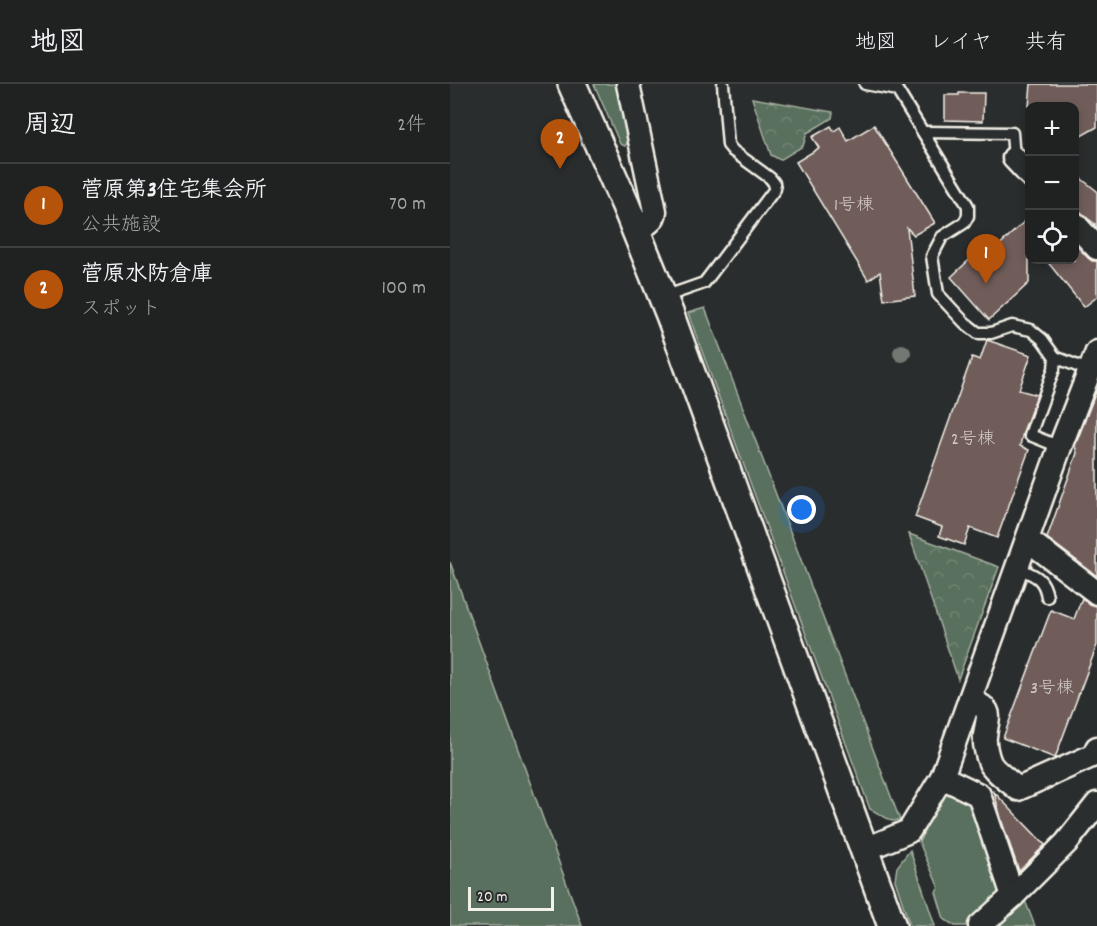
<!DOCTYPE html>
<html lang="ja">
<head>
<meta charset="utf-8">
<style>
  :root { --surface:#202222; --page:#2d2f2f; --text:#f1f3f6; --muted:#a2a4a5; --line:#3d3f40; --accent:#b45309 }
  body { margin:0; font-family:Dekko,"Klee One",sans-serif; background:var(--page); color:var(--text) }
  .controls { position:absolute; right:18px; top:18px; display:grid; overflow:hidden; border-radius:12px; box-shadow:0 3px 9px #0003 }
  .controls button { width:54px; height:54px; display:grid; place-items:center; padding:0; border:0; border-bottom:2px solid var(--line); background:var(--surface); color:var(--text); font:30px sans-serif }
  .scale { position:absolute; left:18px; bottom:15px; width:86px; box-sizing:border-box; padding-left:6px; border:3px solid #f4f1e8; border-top:0; font-size:16px; line-height:21px; white-space:nowrap; color:#f4f1e8; -webkit-text-stroke:4px #2a2d2e; paint-order:stroke }
  .you { position:absolute; left:352px; top:426px; width:21px; height:21px; margin:-15px; border:4px solid #fff; border-radius:50%; background:#1a73e8; box-shadow:0 0 0 9px #1a73e833 }
  .badge { display:grid; place-items:center; width:39px; height:39px; border-radius:50%; background:var(--accent); color:#fff; font-size:20px; font-weight:700 }
  .pin { position:absolute; translate:-50% -50px; filter:drop-shadow(0 2px 3px #0008) }
  .pin::after { content:''; position:absolute; top:32px; width:21px; height:18px; background:inherit; clip-path:polygon(0 0,100% 0,50% 100%) }
  .list { margin:0; padding:0; list-style:none }
  h2 { display:flex; justify-content:space-between; align-items:center; height:78px; margin:0; padding:0 24px; font-size:26px }
  h2 small { font-size:20px; font-weight:400; color:var(--muted) }
  .list li { display:grid; grid-template-columns:39px 1fr auto; gap:18px; align-items:center; box-sizing:border-box; height:84px; padding:0 24px; border-top:2px solid var(--line) }
  .list b { display:block; font-size:22px; white-space:nowrap }
  .list p { margin:0; font-size:20px; white-space:nowrap; color:var(--muted) }
  .list em { font-size:20px; font-style:normal; color:var(--muted) }
  .icon { flex:none; width:33px; height:33px; fill:none; stroke:currentColor; stroke-width:2; stroke-linecap:round; stroke-linejoin:round }
  .map { position:relative; flex:none; width:647px; height:842px; overflow:hidden }
  header { display:flex; align-items:center; gap:36px; box-sizing:border-box; height:84px; padding:0 30px; background:var(--surface); border-bottom:2px solid var(--line) }
  header strong { font-size:28px }
  nav { display:flex; gap:33px; margin-inline-start:auto; font-size:21px }
  main { display:flex }
  aside { flex:1; background:var(--surface) }
  .map>svg:first-child { display:block }
</style>
</head>
<body>
<header>
<strong>地図</strong>
<nav><a>地図</a><a>レイヤ</a><a>共有</a></nav>
</header>
<main>
<aside>
<h2>周辺<small>2件</small></h2>
<ul class="list">
<li><span class="badge">1</span><div><b>菅原第3住宅集会所</b><p>公共施設</p></div><em>70 m</em></li>
<li><span class="badge">2</span><div><b>菅原水防倉庫</b><p>スポット</p></div><em>100 m</em></li>
</ul>
</aside>
<div class="map">
<svg width="647" height="842" viewBox="0 0 647 842">
  <defs>
    <pattern id="park-crowns" width="20" height="18" patternUnits="userSpaceOnUse" patternTransform="scale(1.5)"><rect width="20" height="18" fill="#59705d"/><path d="M2 6a3 3 0 1 1 6 0M12 15a3 3 0 1 1 6 0" fill="none" stroke="#718574"/></pattern>
  </defs>
  <rect width="100%" height="100%" fill="#2a2d2e"/>
  <filter id="ink" filterUnits="userSpaceOnUse"><feTurbulence type="fractalNoise" baseFrequency=".0167" numOctaves="2"/><feDisplacementMap in="SourceGraphic" scale="12" xChannelSelector="R" yChannelSelector="G"/><feConvolveMatrix kernelMatrix="1 2 1 2 8 2 1 2 1" color-interpolation-filters="sRGB"/></filter>
  <g filter="url(#ink)">
    <g fill="#59705d" stroke="#a6b0a2" stroke-width="1.5">
      <polygon points="144,0 167,0 178,58 175,62 170,60"/>
      <polygon points="255,224 450,736 442,737 420,725 238,229"/>
      <polygon points="0,478 132,842 0,842"/>
      <polygon points="503,708 524,721 554,810 520,842 505,842 494,835 486,808 489,804 469,758 491,712"/>
      <polygon points="460,766 485,842 460,842 445,796 447,783"/>
      <polygon points="574,814 585,842 540,842"/>
    </g>
    <g fill="url(#park-crowns)" stroke="#a6b0a2" stroke-width="1.5">
      <polygon points="302,14 383,28 382,34 357,49 353,62 330,76 321,71"/>
      <polygon points="459,450 549,483 508,595"/>
    </g>
    <g fill="#705d5a" stroke="#f4f1e8" stroke-width="1.5">
      <polygon points="581,0 647,0 647,43 624,56 624,22 579,22"/>
      <polygon points="509,9 534,9 533,37 495,36 495,11 509,11"/>
      <polygon points="424,41 485,139 464,151 457,144 465,212 434,216 430,188 418,196 346,78 369,64 362,53 381,42 384,47 390,43 398,57"/>
      <polygon points="624,89 647,107 647,144 644,141 645,140 624,124"/>
      <polygon points="579,133 579,199 539,236 501,193 532,164 539,171"/>
      <polygon points="624,159 638,174 642,177 647,177 647,213 634,223 596,176 624,176"/>
      <polygon points="537,256 581,271 569,306 587,311 573,348 570,362 579,366 547,454 520,444 514,461 489,452 492,443 465,433 522,273 530,276"/>
      <polygon points="647,305 647,492 597,454 627,369 625,362"/>
      <polygon points="632,514 639,520 647,522 647,561 605,674 553,654 601,526 624,535"/>
      <polygon points="544,708 595,761 569,787 552,738"/>
    </g>
    <g fill="none" stroke-linecap="round" stroke-linejoin="round">
      <defs>
        <g id="service">
          <polyline points="415,0 447,6 518,122 518,132 514,139 492,153 482,172 488,210 514,238 528,249 541,249 562,242 581,246 592,255 605,273 640,287"/>
          <polyline points="473,48 562,49 564,74"/>
          <polyline points="214,213 254,199 258,194 325,105 324,99 320,94 283,67 278,61 273,0"/>
          <polyline points="605,273 604,285 580,351 610,363"/>
          <path d="M568,484C584,491 594,493 597,513"/>
        </g>
        <g id="minor">
          <path d="M178,0L205,127C204,139 194,141 185,145"/>
          <polyline points="564,74 580,91"/>
          <polyline points="624,139 647,164"/>
          <polyline points="578,456 647,509"/>
          <path d="M520,615C544,627 538,629 535,652C534,660 537,672 540,679C544,687 560,698 568,705L644,671L647,664"/>
          <polyline points="492,693 529,711 563,812"/>
          <polyline points="414,766 459,747 492,693 610,363 647,268"/>
          <polyline points="530,842 563,812 616,759 647,720"/>
        </g>
        <polyline id="tertiary" points="122,0 176,122 220,231 442,842"/>
      </defs>
      <use href="#service" stroke="#f4f1e8" stroke-width="15"/>
      <use href="#minor" stroke="#f4f1e8" stroke-width="27"/>
      <use href="#tertiary" stroke="#f4f1e8" stroke-width="32"/>
      <use href="#service" stroke="#2a2d2e" stroke-width="10"/>
      <use href="#minor" stroke="#2a2d2e" stroke-width="22"/>
      <use href="#tertiary" stroke="#2a2d2e" stroke-width="27"/>
    </g>
    <circle fill="#737972" cx="452" cy="269" r="9"/>
  </g>
  <g text-anchor="middle" stroke-width="6" stroke-linejoin="round" paint-order="stroke">
    <g font-size="18" fill="#d3ccc4">
      <text x="404" y="126">1号棟</text>
      <text x="523" y="360">2号棟</text>
      <text x="602" y="609">3号棟</text>
    </g>
  </g>
</svg>
<div class="controls">
<button>+</button>
<button>−</button>
<button><svg class="icon" aria-label="locate" viewBox="0 0 24 24"><circle cx="12" cy="12" r="6"/><path d="M12 2v4M12 18v4M2 12h4M18 12h4"/></svg></button>
</div>
<div class="scale">20 m</div>
<div class="you"></div>
<div class="pin badge" style="left:536px;top:200px">1</div>
<div class="pin badge" style="left:110px;top:85px">2</div>
</div>
</main>
</body>
</html>
